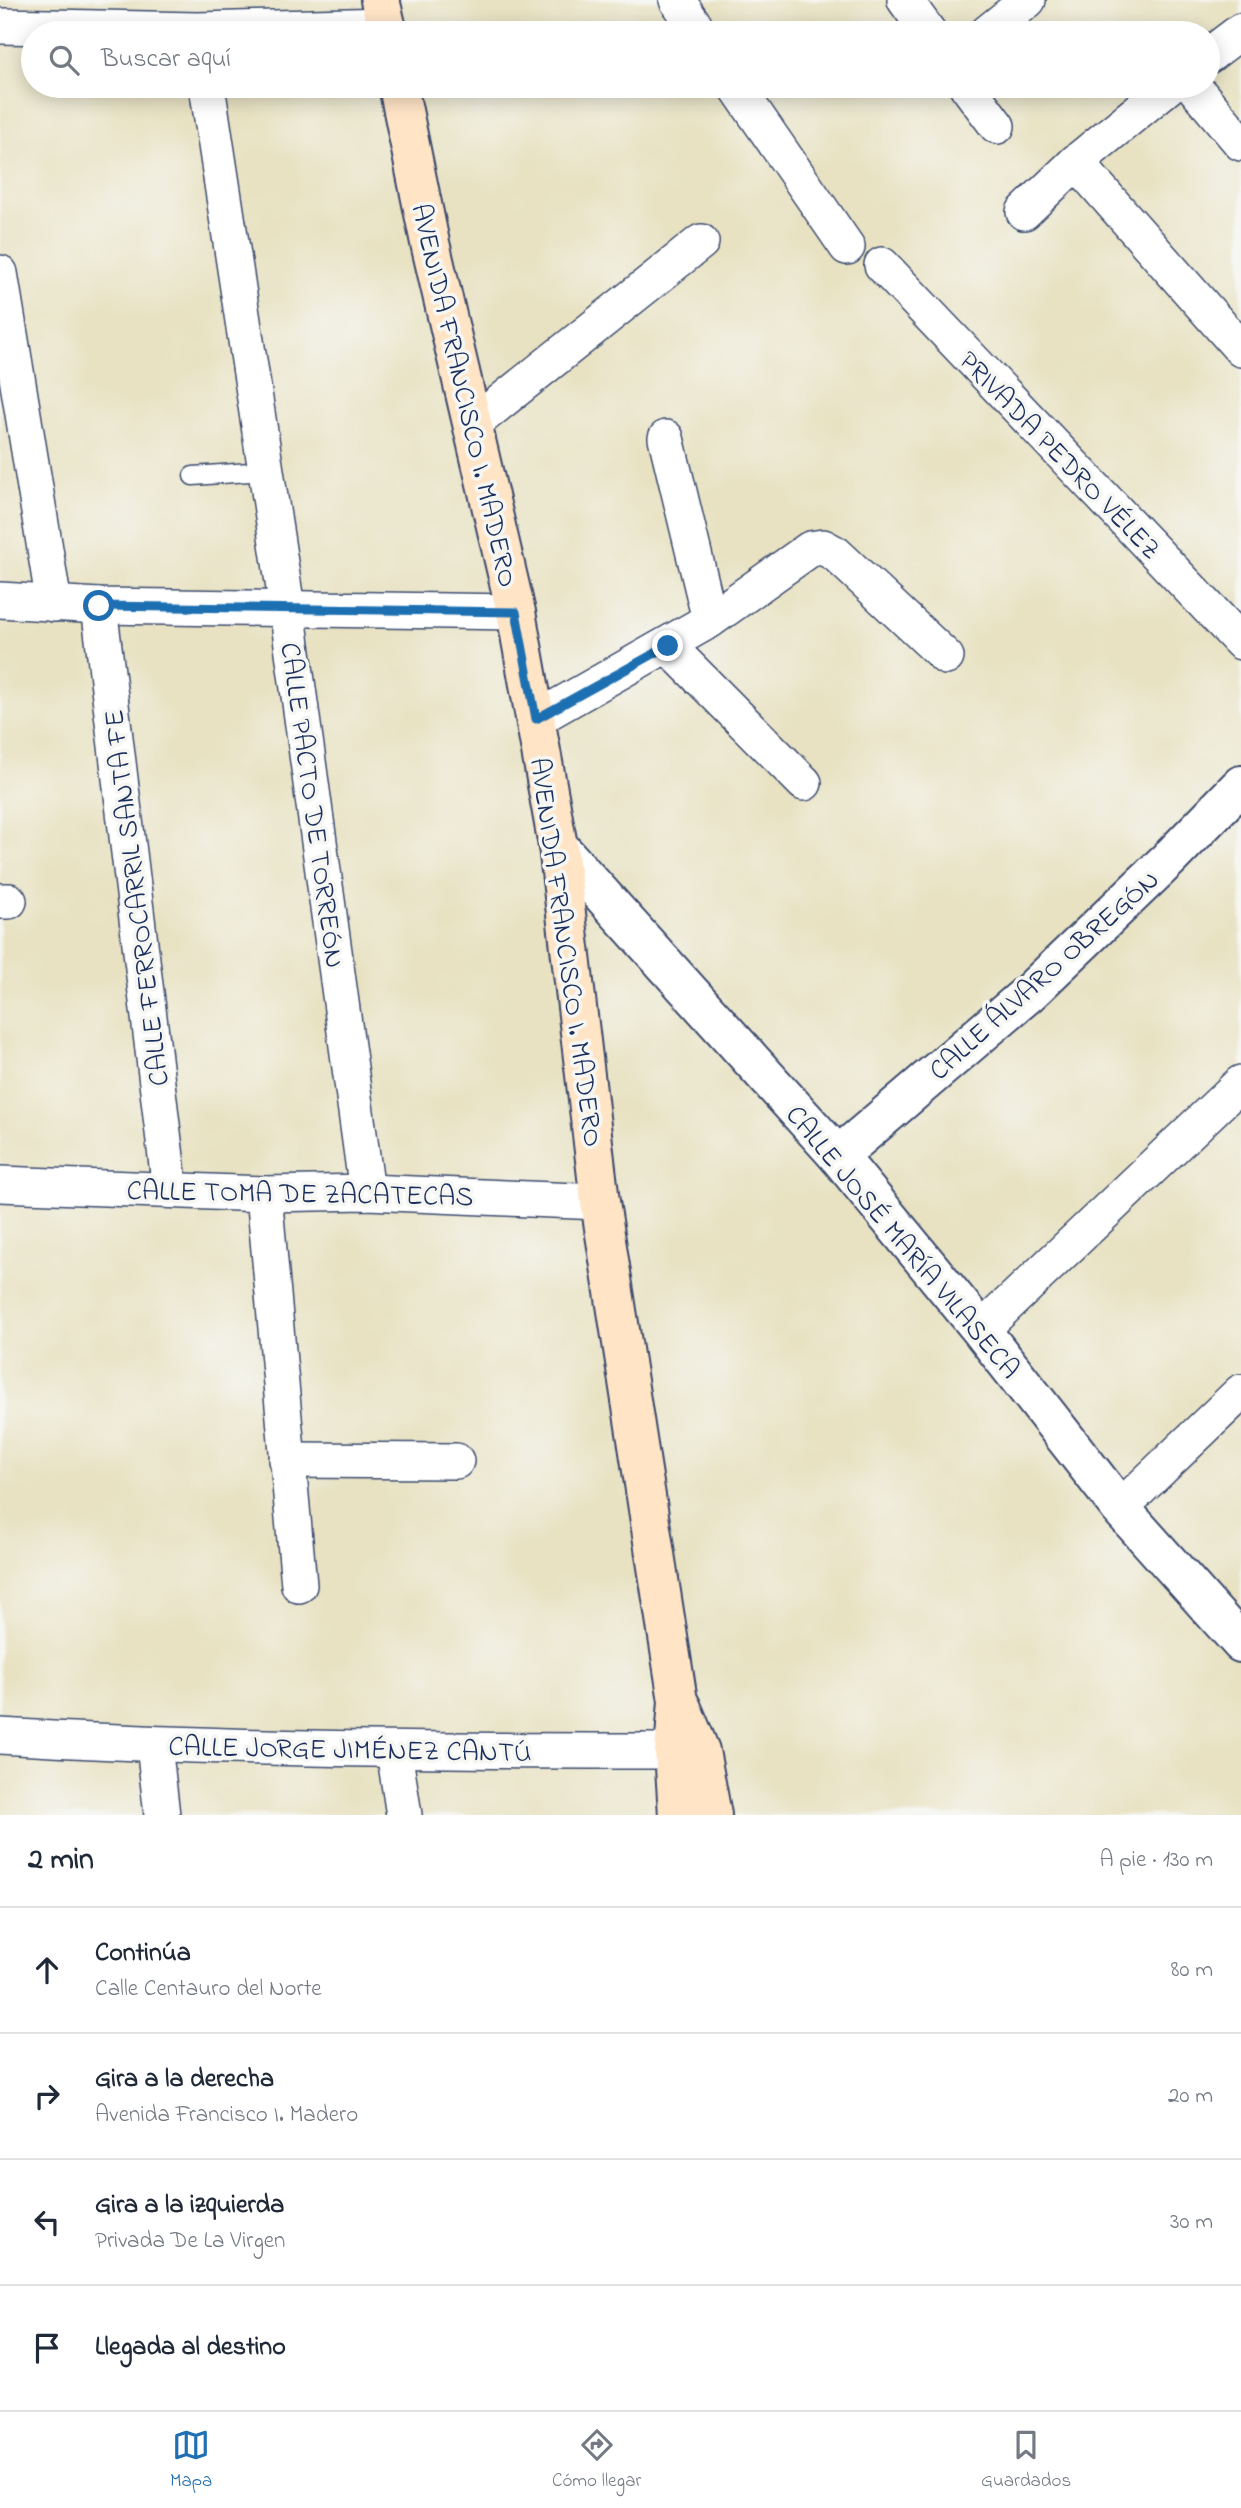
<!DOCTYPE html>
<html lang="es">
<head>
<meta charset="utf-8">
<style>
  :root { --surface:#fff; --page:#f2f2f3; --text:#1f2937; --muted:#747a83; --line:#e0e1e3; --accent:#1f6fb2 }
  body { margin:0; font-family:"Indie Flower",sans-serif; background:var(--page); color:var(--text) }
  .stop { position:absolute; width:21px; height:21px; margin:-16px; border:5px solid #1f6fb2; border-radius:50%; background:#fff }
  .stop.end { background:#1f6fb2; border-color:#fff; box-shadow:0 2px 7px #0008 }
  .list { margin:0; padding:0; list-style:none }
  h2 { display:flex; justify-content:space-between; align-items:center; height:91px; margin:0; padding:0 28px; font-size:30px }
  h2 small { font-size:23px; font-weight:400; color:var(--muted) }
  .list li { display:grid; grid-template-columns:46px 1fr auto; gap:21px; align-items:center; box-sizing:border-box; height:126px; padding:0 28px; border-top:2px solid var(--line) }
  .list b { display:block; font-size:26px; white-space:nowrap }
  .list p { margin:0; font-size:23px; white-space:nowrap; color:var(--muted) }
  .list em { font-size:23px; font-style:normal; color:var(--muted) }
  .icon { flex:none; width:38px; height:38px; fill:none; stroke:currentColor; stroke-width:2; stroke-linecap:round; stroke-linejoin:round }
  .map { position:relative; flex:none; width:1241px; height:1815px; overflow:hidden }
  .search { position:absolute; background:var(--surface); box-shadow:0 4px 18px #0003; left:21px; right:21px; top:21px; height:77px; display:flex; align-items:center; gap:18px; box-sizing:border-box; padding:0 24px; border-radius:38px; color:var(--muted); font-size:26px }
  .sheet { height:595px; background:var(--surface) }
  nav { display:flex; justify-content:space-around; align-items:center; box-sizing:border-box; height:98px; border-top:2px solid var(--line); background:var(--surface); font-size:19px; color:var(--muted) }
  nav a { display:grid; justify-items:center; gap:4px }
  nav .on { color:var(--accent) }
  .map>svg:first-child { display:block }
</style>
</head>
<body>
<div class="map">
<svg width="1241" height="1815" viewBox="0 0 1241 1815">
  <rect width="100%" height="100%" fill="#f6f6f2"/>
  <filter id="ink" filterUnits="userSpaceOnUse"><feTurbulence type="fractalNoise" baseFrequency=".0143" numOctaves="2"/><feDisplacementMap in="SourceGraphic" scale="14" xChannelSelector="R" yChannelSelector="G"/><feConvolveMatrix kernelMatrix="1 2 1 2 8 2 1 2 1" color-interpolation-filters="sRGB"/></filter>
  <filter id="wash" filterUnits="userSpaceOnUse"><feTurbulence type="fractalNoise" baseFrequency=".00686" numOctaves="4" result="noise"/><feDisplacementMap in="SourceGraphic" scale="28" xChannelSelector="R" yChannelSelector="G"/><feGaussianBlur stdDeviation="1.57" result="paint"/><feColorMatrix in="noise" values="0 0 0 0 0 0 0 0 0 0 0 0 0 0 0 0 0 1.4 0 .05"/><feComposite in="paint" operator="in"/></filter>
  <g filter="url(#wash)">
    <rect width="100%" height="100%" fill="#e8e2c2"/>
  </g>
  <g filter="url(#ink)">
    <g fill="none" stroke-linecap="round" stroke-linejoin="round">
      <defs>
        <polyline id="service" points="193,476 265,471"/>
        <g id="minor">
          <polyline points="677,0 700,33"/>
          <polyline points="905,0 929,33"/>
          <polyline points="0,26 198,30 386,25"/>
          <polyline points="987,33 1028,0"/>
          <polyline points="1208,56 1241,31"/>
          <polyline points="207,86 287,608 367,1192"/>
          <polyline points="736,86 847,247"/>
          <polyline points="967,86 997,126"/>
          <polyline points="1193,86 1241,143"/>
          <polyline points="1076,162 1241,349"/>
          <polyline points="1024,212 1076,162 1169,86"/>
          <polyline points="882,265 1241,642"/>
          <polyline points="0,273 54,604"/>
          <polyline points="473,424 701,242"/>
          <polyline points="666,438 710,620"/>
          <polyline points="0,600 99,606 516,612"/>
          <polyline points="99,606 170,1190"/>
          <polyline points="668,646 804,783"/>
          <polyline points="536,719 710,620 810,549 823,547 836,554 946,657"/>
          <polyline points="0,901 9,901"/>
          <polyline points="0,1184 264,1194 367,1192 600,1202"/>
          <polyline points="264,1194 299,1585"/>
          <polyline points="981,1330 1241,1083"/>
          <polyline points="287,1460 456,1461"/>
          <polyline points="1120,1508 1241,1392"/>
          <path d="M0,1736C233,1750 467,1751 700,1751"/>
          <polyline points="154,1745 162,1815"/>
          <polyline points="394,1751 404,1815"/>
        </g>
        <g id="tertiary">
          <polyline points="558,846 838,1156 981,1330 1120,1508 1241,1643"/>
          <polyline points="838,1156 1030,992 1170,858 1241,785"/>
        </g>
        <g id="secondary">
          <polyline points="380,0 388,33"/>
          <polyline points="398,86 430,243 516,612 558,846 600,1202 678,1701 674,1751 678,1815"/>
          <polyline points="681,1706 700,1751 712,1815"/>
        </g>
      </defs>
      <use href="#service" stroke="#3a4a6d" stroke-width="21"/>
      <use href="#minor" stroke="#3a4a6d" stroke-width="38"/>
      <use href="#tertiary" stroke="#3a4a6d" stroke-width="42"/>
      <use href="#secondary" stroke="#3a4a6d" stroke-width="42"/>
      <use href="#service" stroke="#fff" stroke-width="18"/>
      <use href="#minor" stroke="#fff" stroke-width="35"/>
      <use href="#tertiary" stroke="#fff" stroke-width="38"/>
      <use href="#secondary" stroke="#ffe4c6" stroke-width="38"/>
    </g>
  </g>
  <g fill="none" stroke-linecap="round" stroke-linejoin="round" filter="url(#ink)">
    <polyline stroke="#1f6fb2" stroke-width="9" points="99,606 516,612 536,719 668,646"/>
  </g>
  <g text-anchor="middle" stroke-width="7" stroke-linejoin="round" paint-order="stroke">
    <g font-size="28" fill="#1b2f5e" stroke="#f6f6f2">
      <text transform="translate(466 395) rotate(77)" y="10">AVENIDA FRANCISCO I. MADERO</text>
      <text transform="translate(1061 454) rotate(46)" y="10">PRIVADA PEDRO VÉLEZ</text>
      <text transform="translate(314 805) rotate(82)" y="10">CALLE PACTO DE TORREÓN</text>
      <text transform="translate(135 898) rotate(-97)" y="10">CALLE FERROCARRIL SANTA FE</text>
      <text transform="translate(568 952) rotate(82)" y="10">AVENIDA FRANCISCO I. MADERO</text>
      <text transform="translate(1043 974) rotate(-42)" y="10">CALLE ÁLVARO OBREGÓN</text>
      <text transform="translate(300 1192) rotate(1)" y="10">CALLE TOMA DE ZACATECAS</text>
      <text transform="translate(904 1241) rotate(50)" y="10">CALLE JOSÉ MARÍA VILASECA</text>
      <text transform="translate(350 1748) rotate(1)" y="10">CALLE JORGE JIMÉNEZ CANTÚ</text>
    </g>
  </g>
</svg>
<div class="stop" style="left:99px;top:606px"></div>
<div class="stop end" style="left:668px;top:646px"></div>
<div class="search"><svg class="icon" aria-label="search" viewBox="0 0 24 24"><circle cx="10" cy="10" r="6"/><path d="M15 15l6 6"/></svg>Buscar aquí</div>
</div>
<section class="sheet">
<h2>2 min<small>A pie · 130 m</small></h2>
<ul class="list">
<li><svg class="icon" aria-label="ahead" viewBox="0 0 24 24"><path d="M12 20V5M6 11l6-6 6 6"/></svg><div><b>Continúa</b><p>Calle Centauro del Norte</p></div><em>80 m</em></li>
<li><svg class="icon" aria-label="right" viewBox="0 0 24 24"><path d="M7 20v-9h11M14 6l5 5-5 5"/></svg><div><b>Gira a la derecha</b><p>Avenida Francisco I. Madero</p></div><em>20 m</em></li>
<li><svg class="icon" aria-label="left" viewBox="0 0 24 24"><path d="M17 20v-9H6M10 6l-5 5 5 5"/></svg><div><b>Gira a la izquierda</b><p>Privada De La Virgen</p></div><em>30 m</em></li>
<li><svg class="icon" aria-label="arrive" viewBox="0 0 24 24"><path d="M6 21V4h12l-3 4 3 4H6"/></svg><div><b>Llegada al destino</b></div></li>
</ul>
</section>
<nav>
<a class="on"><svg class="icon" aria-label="map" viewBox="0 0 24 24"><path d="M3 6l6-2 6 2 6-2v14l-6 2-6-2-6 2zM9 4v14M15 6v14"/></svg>Mapa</a>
<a><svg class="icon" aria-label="directions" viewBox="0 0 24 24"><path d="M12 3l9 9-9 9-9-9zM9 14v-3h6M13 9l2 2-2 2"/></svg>Cómo llegar</a>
<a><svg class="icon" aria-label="saved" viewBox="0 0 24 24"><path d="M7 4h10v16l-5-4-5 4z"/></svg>Guardados</a>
</nav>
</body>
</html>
